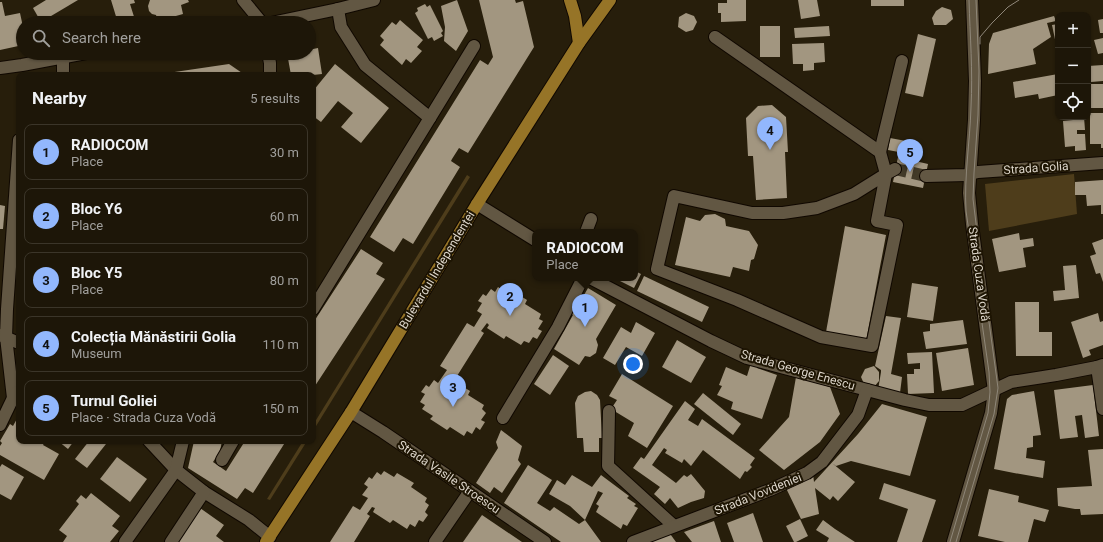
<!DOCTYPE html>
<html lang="en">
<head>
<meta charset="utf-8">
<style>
  :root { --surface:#1d1608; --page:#2a2316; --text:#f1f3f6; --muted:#a09f9c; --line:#3b3529; --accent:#92b7fd }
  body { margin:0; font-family:Roboto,sans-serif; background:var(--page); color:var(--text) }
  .controls { position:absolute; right:12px; top:12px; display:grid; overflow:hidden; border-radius:8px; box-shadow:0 1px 3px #0004 }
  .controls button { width:36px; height:36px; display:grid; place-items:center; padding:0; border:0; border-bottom:1px solid var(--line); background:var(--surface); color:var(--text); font:20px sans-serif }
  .you { position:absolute; left:633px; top:364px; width:14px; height:14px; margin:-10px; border:3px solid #fff; border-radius:50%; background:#1a73e8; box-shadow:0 0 0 6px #1a73e833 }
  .badge { display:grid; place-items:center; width:26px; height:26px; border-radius:50%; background:var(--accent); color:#111; font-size:13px; font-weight:700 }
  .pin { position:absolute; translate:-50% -33px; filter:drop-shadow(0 1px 2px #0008) }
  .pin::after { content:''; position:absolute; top:21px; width:14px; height:12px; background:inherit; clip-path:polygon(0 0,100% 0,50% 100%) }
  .popup { position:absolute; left:532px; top:229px; width:106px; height:52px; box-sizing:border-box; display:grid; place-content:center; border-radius:8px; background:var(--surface); filter:drop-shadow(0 1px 3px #0005); font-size:13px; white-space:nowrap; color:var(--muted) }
  .popup b { font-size:15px; color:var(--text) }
  .popup::after { content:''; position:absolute; left:50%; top:100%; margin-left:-8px; border:8px solid transparent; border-top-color:var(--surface) }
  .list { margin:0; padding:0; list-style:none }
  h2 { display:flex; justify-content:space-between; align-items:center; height:52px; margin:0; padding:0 16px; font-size:17px }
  h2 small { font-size:13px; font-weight:400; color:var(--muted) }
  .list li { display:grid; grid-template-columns:26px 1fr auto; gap:12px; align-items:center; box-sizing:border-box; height:56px; margin:0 8px 8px; padding:0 8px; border:1px solid var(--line); border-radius:8px }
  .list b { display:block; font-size:15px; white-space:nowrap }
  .list p { margin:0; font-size:13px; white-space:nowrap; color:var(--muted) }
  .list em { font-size:13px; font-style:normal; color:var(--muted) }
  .icon { flex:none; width:22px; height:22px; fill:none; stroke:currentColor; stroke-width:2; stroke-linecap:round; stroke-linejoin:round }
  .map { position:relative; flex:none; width:1103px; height:542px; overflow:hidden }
  .search { position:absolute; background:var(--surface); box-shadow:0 1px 3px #0004; left:16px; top:16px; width:300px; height:44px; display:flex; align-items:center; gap:10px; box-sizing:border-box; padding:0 14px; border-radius:22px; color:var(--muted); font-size:15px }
  .panel { position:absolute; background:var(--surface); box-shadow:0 1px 3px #0004; left:16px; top:72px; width:300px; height:372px; border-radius:8px }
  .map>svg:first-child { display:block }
</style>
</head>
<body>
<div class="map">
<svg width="1103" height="542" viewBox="0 0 1103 542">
  <rect width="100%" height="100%" fill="#271e0b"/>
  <g fill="#4e3d1b">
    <polygon points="1074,174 1077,214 989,231 985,184"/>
    <polygon points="467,175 470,177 313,431 313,425"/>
    <polygon points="303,441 307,441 270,500 267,499"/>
  </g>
  <g fill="#a29680">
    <polygon points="46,0 78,0 41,22 33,8"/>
    <polygon points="111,0 134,0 135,3 130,4 136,23 118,23"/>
    <polygon points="150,0 188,0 189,2 181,5 183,14 158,21 156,15 152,14 149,11 148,6"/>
    <polygon points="457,0 468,31 456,51 444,41 445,27 441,6"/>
    <polygon points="479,0 515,0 516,3 523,1 534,47 468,153 459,148 452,159 451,161 460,167 413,244 403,238 394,252 370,237 480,60 488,65 493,57"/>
    <polygon points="727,0 746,0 746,21 721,22 721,13 718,13 718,3 727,3"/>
    <polygon points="798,0 817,0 820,16 801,19"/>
    <rect x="871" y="0" width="33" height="6"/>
    <polygon points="0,2 2,2 5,16 20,13 23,27 23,45 0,50"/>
    <polygon points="425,4 427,7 430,5 443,31 441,33 443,36 434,41 432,37 428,39 415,13 418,11 417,8"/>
    <polygon points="942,7 951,10 953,19 946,25 934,25 932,18 936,11"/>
    <polygon points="686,13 694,16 697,22 693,30 686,32 678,27 679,17"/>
    <polygon points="1054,16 1056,21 1047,23 1051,37 1033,49 1036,64 988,74 989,44 993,33"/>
    <polygon points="1103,19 1103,33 1100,33 1098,20"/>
    <polygon points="400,20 423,40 417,47 422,51 411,63 406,59 402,65 380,45 384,40 380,36 392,22 396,25"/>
    <polygon points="1058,24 1058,49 1057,49 1052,25"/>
    <rect x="760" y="26" width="20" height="31"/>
    <polygon points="829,26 830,36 795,38 794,28"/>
    <polygon points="918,34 936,39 923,97 905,93"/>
    <polygon points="1103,38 1103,53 1098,54 1094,40"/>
    <polygon points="309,42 312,42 313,49 318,48 322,74 313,75 291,75 287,53 309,53"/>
    <polygon points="824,43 825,62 814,63 814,70 803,71 803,64 793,64 792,44"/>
    <polygon points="229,64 245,75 161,75 161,74"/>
    <polygon points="335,64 389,108 361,143 341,127 353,113 338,101 321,122 313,116 313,91"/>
    <polygon points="1103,65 1103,81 1091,82 1088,81 1088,66"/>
    <polygon points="1058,74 1058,95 1039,99 1038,94 1015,98 1013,82"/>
    <polygon points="1090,84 1103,84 1103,108 1091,108"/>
    <polygon points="772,105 786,117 788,152 785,152 787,198 756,200 753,156 748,156 746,118 758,106"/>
    <polygon points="1090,113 1103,113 1103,148 1101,148 1101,144 1090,144"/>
    <polygon points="1072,117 1084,117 1085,130 1077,130 1077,134 1085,134 1086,150 1075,151 1075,146 1065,147 1063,121 1073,120"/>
    <polygon points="890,138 906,141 904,153 888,150"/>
    <polygon points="898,157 928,164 923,188 893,182"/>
    <polygon points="1103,180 1103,214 1101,214 1101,205 1087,206 1086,195 1075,195 1075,182"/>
    <polygon points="0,205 5,206 3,229 0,229"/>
    <polygon points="715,214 725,219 726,226 749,231 758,245 754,259 751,260 749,271 733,267 730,277 675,265 686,217 700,221 705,215"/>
    <polygon points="845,226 886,235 866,341 826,332"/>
    <polygon points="1019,233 1020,240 1033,238 1034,246 1023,248 1026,267 999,272 992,239"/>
    <polygon points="1103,239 1103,282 1100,273 1096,274 1090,256 1096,254 1092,243"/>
    <polygon points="361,249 383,263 376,274 385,279 313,389 313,323"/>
    <polygon points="1076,265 1079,298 1054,301 1053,291 1065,290 1063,266"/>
    <polygon points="635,271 641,274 634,288 614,278 635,278"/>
    <polygon points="644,276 709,307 702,322 637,291"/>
    <polygon points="912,283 938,287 933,321 907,317"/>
    <polygon points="498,287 508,294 511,290 527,300 525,304 541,314 539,319 543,321 538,329 542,331 537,339 533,337 529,343 524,341 521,345 506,336 504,339 487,328 489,325 487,323 481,331 484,333 457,376 455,375 449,384 452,385 454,381 470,391 468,395 484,405 482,409 486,413 481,420 485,422 480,430 476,427 472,434 467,431 464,436 450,427 447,430 430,419 433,416 422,409 425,405 420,402 425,394 421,392 426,385 429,387 434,380 438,383 447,370 440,366 467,323 474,327 482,314 477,311 482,303 478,301 483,294 486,296 491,289 495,292"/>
    <polygon points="588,288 616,305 596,339 598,345 596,353 590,357 585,356 579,365 554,349 573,315 569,312 575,299 580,302"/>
    <polygon points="1015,302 1039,302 1039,332 1052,332 1052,356 1016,356"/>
    <polygon points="1098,313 1100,322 1103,321 1103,345 1089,350 1091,355 1083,358 1071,322"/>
    <polygon points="886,316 901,318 891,374 902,377 900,393 878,390 881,372 881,370 875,366"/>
    <polygon points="963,320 967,344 926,349 923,332 930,331 930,324"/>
    <polygon points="636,322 655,333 642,356 626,347 615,365 603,358 621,327 631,333"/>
    <polygon points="677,340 706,357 691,383 662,367"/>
    <polygon points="968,348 974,385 942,391 936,353"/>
    <polygon points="932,352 934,393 908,394 907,374 914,374 914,369 920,369 920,363 908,364 907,353"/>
    <polygon points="553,355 569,366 550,395 534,384"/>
    <polygon points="751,363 757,365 757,368 777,375 762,419 731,409 733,402 717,395 722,386 719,385 726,367 747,376"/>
    <polygon points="874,366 879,372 879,381 874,387 865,386 861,377 865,369"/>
    <polygon points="622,374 673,406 647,448 628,436 634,423 611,409 617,400 609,396"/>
    <polygon points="796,377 830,387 840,414 820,442 784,470 759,450 789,417"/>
    <polygon points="1093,385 1099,436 1085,438 1082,415 1075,416 1078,437 1060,439 1054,390"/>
    <polygon points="591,391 597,395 600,400 602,438 599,438 599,452 584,452 583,438 577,438 575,403 578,396 585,392"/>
    <polygon points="1034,391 1041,435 1033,436 1033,447 1027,448 1026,458 1045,461 1043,478 1014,473 994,469 1007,399 1012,395"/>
    <polygon points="703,393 741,424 733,435 694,404"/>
    <polygon points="685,401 695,409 688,420 698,426 702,419 755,458 750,465 752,467 747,472 745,471 740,479 703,450 691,466 684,459 682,463 665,453 667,450 664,448 652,465 676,483 684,475 687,477 691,474 705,491 704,498 691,502 678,508 670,498 665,504 654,494 660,487 633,468 641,457 644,459"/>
    <polygon points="882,404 927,417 910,476 851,461 836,466 832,463 855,482 838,501 833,496 830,500 815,488 819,514 801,519 785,486 813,474 814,482 858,434"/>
    <polygon points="19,415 19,441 45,441 43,445 59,454 44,480 0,455 0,446 2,443 0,441 10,424 13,426"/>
    <polygon points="501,430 522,446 518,460 521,464 502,493 494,487 490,493 476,483 498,448 496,442"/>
    <polygon points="58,441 74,441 68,449"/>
    <polygon points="89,441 103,441 106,444 87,468 75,459"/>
    <polygon points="194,441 222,441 220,451 213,462 226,471 245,441 286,441 253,493 245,488 237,499 188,468"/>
    <polygon points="1103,449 1103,514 1081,515 1080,509 1075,509 1058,506 1057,488 1092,486 1088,450"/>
    <polygon points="117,457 147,479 130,502 100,479"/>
    <polygon points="2,464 24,477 11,500 0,494 0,467"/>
    <polygon points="528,465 552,480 537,503 550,511 554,507 579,524 585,520 601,542 561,542 504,503"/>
    <polygon points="384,471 394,477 397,473 414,483 411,487 427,498 425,502 429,505 425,512 428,515 423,522 419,520 415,527 410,524 407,529 393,520 390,523 373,512 375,508 372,507 367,514 370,516 354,542 330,542 353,506 360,510 368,498 362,495 368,487 364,484 369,477 372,479 377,472 381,475"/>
    <polygon points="572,475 592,487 601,475 629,496 627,498 636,504 634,506 638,508 627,526 623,524 621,529 596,512 599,506 596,504 603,493 598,491 585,520 570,506 549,494 557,480 565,485"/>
    <polygon points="884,483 936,500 922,542 897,542 908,509 879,499"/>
    <polygon points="989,489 1019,496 1018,502 1049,510 1045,522 1034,519 1028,542 1005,542 978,536"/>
    <polygon points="91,493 120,516 112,526 119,531 110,542 63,542 67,536 59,530 79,504 76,501 81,495 86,499"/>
    <polygon points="200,508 224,525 216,536 224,542 177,542"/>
    <polygon points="753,513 763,542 734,542 727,523"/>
    <polygon points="482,515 522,542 463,542"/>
    <polygon points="800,519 808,536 796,542 794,542 786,526"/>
    <polygon points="823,520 835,529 855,542 827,542 829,538 816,530"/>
    <polygon points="714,521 721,542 692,542 684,532"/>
    <polygon points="668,531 676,542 652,542"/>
  </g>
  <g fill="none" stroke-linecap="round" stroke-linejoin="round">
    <polyline stroke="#423a28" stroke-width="12" stroke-dasharray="12 6" stroke-linecap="butt" points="895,169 926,176"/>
    <defs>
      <g id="minor">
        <polyline points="243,0 262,23"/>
        <polyline points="338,9 341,27 365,65 430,118"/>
        <polyline points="271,23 338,9 374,0"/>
        <polyline points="715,37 880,152 886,174 877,221 897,225 872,346 821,337 737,300 657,269 674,196 752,213 783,213 817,208 854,194 886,174 895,169"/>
        <polyline points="268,53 270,63 270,75"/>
        <polyline points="63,57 63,75"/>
        <polyline points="0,68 22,65 86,53"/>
        <polyline points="880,152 902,61"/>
        <polyline points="926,176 966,175 978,172 1103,163"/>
        <polyline points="477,204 535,240"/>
        <polyline points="586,232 591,219"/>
        <polyline points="590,278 711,341 747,358 905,400 929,405 962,405 1011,382 1056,375 1097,367 1103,365"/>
        <polyline points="313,309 474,46"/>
        <polyline points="0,335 19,343"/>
        <polyline points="1097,367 1103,409"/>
        <polyline points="13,398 6,337 7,309 19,140"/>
        <polyline points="609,411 608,466 674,526"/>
        <polyline points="351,412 383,432 545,542"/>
        <polyline points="503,418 558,327 583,278"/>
        <polyline points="0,425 13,398 17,392"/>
        <polyline points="149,441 176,470 204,492 249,520 270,537"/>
        <polyline points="222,460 233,441"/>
        <polyline points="125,542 176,470 183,441"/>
        <polyline points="171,542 204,492"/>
        <polyline points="435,542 470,491"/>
        <polyline points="633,542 770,490 807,473 822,462 858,415 867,390"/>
        <polyline points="953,542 991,413 994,391 972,224 969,193 974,120 975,81 972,0"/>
      </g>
      <g id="major">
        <polyline points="570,0 575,16 579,43"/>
        <polyline points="266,542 351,412 477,204 579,43 610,0"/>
      </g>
    </defs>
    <use href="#minor" stroke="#100800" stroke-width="14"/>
    <use href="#major" stroke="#100800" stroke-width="14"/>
    <use href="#minor" stroke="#625743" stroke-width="12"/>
    <use href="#major" stroke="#967427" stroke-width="12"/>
    <g stroke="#8f8779" stroke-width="1">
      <polyline points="980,44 980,37 992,23 1008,7 1019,0"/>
      <path d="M950,542L988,413L990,392L989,372L966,211C964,176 970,142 971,107C973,71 970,36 969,0"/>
      <polyline points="956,542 994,414 998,388 980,256 973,199 974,173 978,115 979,71 976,0"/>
    </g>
  </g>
  <g text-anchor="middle" stroke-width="4" stroke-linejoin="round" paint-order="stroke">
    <g font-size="12" fill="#ddd6cb" stroke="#1e1503">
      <text transform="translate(1036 168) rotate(-4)" y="4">Strada Golia</text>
      <text transform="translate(437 270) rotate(-59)" y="4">Bulevardul Independenței</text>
      <text transform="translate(979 274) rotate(82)" y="4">Strada Cuza Vodă</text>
      <text transform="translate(798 370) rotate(16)" y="4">Strada George Enescu</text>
      <text transform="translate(449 477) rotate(34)" y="4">Strada Vasile Stroescu</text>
      <text transform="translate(758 494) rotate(-22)" y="4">Strada Vovideniei</text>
    </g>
  </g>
</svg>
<div class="controls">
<button>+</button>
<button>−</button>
<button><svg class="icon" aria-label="locate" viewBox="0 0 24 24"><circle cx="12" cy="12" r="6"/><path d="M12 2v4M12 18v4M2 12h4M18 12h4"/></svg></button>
</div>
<div class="you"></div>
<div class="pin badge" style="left:585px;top:327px">1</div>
<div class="popup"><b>RADIOCOM</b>Place</div>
<div class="pin badge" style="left:510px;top:316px">2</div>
<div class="pin badge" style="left:453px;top:407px">3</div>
<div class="pin badge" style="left:770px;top:150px">4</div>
<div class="pin badge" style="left:910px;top:172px">5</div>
<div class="search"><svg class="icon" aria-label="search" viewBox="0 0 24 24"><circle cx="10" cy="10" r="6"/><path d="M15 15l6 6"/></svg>Search here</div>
<section class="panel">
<h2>Nearby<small>5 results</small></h2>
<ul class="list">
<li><span class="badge">1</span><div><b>RADIOCOM</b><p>Place</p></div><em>30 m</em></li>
<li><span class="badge">2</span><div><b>Bloc Y6</b><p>Place</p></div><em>60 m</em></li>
<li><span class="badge">3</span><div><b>Bloc Y5</b><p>Place</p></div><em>80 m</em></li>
<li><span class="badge">4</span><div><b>Colecția Mănăstirii Golia</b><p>Museum</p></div><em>110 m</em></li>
<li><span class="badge">5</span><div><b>Turnul Goliei</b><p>Place · Strada Cuza Vodă</p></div><em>150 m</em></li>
</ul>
</section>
</div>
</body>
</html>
